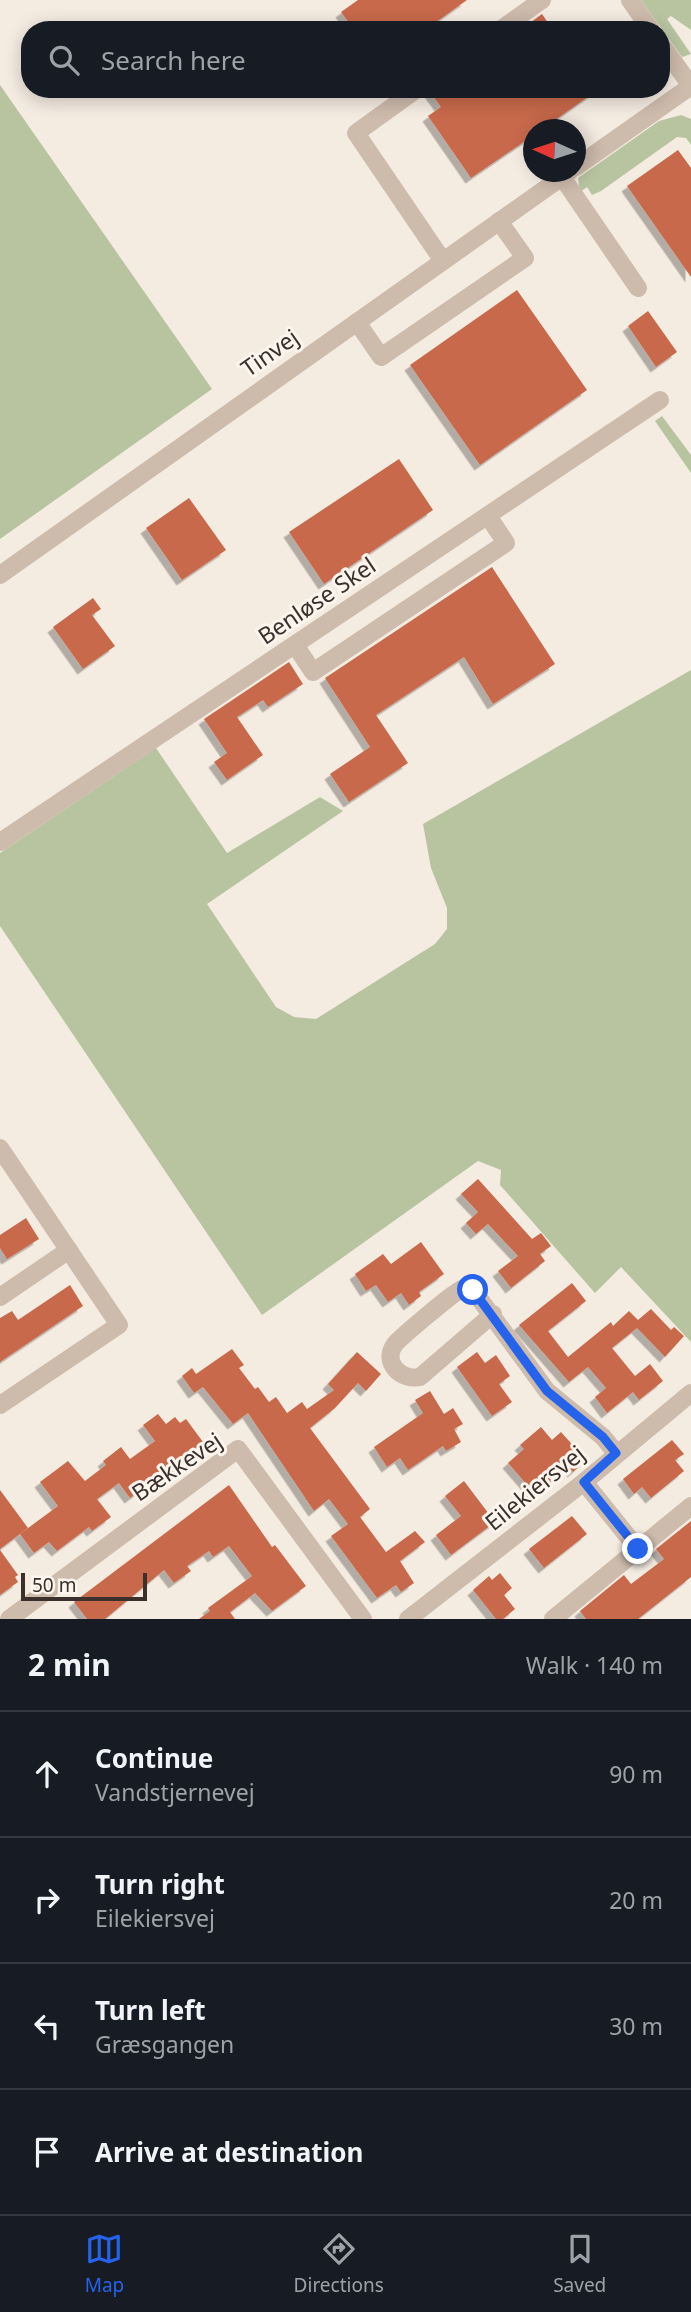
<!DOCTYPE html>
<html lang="en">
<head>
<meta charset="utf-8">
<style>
  :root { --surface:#171b24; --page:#20242c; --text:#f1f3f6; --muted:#9ea1a6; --line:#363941; --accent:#2563eb }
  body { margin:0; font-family:"Noto Sans",sans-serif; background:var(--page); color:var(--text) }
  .compass { position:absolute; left:523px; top:119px; width:63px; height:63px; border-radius:50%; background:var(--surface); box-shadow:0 4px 18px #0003; rotate:273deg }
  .scale { position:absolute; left:21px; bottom:18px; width:126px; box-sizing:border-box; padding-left:7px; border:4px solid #3b302b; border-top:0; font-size:19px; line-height:24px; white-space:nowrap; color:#3b302b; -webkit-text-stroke:5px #fbf5ee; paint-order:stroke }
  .stop { position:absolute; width:21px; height:21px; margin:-16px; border:5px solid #2563eb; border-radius:50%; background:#fff }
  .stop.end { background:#2563eb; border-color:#fff; box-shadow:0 2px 7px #0008 }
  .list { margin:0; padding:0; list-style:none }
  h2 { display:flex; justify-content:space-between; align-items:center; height:91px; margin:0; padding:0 28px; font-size:30px }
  h2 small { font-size:23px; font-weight:400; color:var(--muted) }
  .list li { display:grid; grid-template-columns:46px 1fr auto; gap:21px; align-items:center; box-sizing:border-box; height:126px; padding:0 28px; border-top:2px solid var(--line) }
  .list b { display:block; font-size:26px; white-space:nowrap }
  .list p { margin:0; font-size:23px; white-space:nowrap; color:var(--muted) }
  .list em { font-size:23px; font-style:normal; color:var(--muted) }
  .icon { flex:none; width:38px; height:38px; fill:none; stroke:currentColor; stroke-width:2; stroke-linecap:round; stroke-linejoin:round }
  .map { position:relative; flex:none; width:691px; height:1619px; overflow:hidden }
  .search { position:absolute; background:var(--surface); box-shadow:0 4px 18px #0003; left:21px; right:21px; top:21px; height:77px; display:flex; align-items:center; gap:18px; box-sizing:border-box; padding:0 24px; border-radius:28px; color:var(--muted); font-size:26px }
  .sheet { height:595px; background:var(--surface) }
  nav { display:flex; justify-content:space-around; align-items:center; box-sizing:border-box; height:98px; border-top:2px solid var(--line); background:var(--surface); font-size:19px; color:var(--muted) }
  nav a { display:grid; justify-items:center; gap:4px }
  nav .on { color:var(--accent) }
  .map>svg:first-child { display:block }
</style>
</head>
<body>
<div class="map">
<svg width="691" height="1619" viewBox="0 0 691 1619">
  <defs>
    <filter id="shadow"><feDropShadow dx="-5.5" dy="5.5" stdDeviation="0" flood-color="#0004"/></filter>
  </defs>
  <rect width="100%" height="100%" fill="#f4ebe1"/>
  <g fill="#b8c4a0">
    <polygon points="641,0 691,0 691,30 671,16 667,19 691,54 682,57"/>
    <polygon points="0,85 212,389 0,539"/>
    <polygon points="681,115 691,119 691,145 686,138 677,137 601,191 592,195 587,187 580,192 578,178 659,121"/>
    <polygon points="662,416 691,455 691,473 655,421"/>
    <polygon points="691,670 691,1342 621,1267 595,1293 500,1185 501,1170 478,1161 262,1315 0,926 0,853 156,748 227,853 320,797 343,811 207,904 276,1007 294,1017 316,1019 435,944 447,929 447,908 431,868 423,824"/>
  </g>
  <g fill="#c8694b" filter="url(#shadow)">
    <polygon points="358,0 467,0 425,30 354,30 341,12"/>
    <polygon points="542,14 553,30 520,30"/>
    <polygon points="428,89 599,89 541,130 534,130 534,135 471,178 428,116 441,107"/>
    <polygon points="678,150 691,168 691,277 627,186"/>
    <polygon points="517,290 587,390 480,465 410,365"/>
    <polygon points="648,311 677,352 656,367 628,326"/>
    <polygon points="399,459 433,510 324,584 289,532"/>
    <polygon points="189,498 226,550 182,580 146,528"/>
    <polygon points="492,567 555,664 493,704 464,657 376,715 408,763 349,802 330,774 370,747 325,678"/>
    <polygon points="93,598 101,609 92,615 115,646 83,669 53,627"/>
    <polygon points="289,662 303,684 268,707 263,700 237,717 263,755 227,780 214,762 227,753 204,719"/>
    <polygon points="478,1179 532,1239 541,1233 551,1246 540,1254 545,1261 511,1288 498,1271 518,1256 488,1224 476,1234 466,1223 478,1212 461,1194"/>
    <polygon points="26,1218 39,1239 7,1259 0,1248 0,1235"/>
    <polygon points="421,1242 444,1274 419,1292 421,1296 409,1305 401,1293 388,1302 376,1285 366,1291 355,1274 383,1254 391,1264"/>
    <polygon points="572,1283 586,1301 548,1331 568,1357 611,1322 613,1326 629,1311 638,1320 651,1309 671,1330 674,1327 684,1336 665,1357 637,1328 612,1348 635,1376 650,1364 663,1381 639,1400 633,1392 607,1413 595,1397 606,1388 588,1367 569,1382 519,1325"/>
    <polygon points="70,1285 83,1306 0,1362 0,1318 12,1311 18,1320"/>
    <polygon points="232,1349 244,1365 239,1368 255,1389 258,1387 269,1402 276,1397 287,1413 302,1402 307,1409 334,1390 328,1384 357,1352 381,1374 366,1391 358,1383 335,1408 310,1428 370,1509 360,1517 386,1552 415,1531 425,1542 400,1561 414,1583 401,1592 396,1585 377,1598 331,1536 348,1524 329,1499 314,1511 248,1413 233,1424 203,1387 194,1393 182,1376 192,1368 196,1374"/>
    <polygon points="477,1352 485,1363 496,1355 510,1376 499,1384 512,1402 492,1416 457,1367"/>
    <polygon points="430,1391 444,1414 453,1408 463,1424 454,1429 461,1442 446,1451 443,1446 408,1470 400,1458 387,1467 374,1447 423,1413 415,1400"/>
    <polygon points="158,1414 166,1424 175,1417 180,1423 186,1419 203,1442 171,1468 174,1473 162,1481 159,1477 130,1498 119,1483 97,1499 111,1517 92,1531 89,1527 57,1551 49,1542 34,1553 20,1534 58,1506 40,1482 68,1461 85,1481 106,1465 103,1461 121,1447 130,1459 155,1441 143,1425"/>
    <polygon points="541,1427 552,1440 561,1432 586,1460 573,1472 569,1466 536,1495 508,1463 524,1449 520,1445"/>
    <polygon points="672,1440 684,1454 675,1460 684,1471 651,1498 642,1487 634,1494 623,1479"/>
    <polygon points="464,1481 495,1522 451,1555 436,1535 461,1516 445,1496"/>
    <polygon points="229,1485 272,1547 275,1545 306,1586 272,1611 255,1593 230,1612 235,1619 199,1619 210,1611 208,1608 252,1576 229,1546 213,1557 209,1551 187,1566 191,1571 174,1583 164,1570 105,1619 87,1619 74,1602"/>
    <polygon points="0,1490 28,1528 0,1549"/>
    <polygon points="572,1516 587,1534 544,1568 529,1549"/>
    <polygon points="691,1521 691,1577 638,1619 586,1619 580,1611 624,1575 631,1584 664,1559 656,1549"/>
    <polygon points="0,1550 18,1575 15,1577 18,1582 0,1595"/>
    <polygon points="500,1573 512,1588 504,1595 515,1609 503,1619 496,1619 473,1590 489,1576 492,1580"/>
  </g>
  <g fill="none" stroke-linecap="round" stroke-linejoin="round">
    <g stroke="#cdbbac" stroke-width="18">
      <polyline points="630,0 651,30"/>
      <polyline points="500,30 542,0"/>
      <polyline points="661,44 691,86"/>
      <polyline points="417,89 356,133 443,261"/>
      <polyline points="576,167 691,86"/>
      <polyline points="562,177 638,288"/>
      <polyline points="357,322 381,357 525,258 499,221"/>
      <polyline points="0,575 569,172"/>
      <polyline points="295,645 313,672 506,543 488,516"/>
      <polyline points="0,842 660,400"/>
      <polyline points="0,1148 119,1325 0,1405"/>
      <polyline points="0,1297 69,1250"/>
      <path d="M493,1314L420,1377C402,1381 381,1363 395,1344C401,1337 455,1291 462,1289C467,1288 469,1289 473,1290L547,1391L603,1437L616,1453"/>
      <polyline points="584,1482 638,1549"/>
      <polyline points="9,1619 238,1449 363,1619"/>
      <polyline points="408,1619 584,1482 691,1393"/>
      <polyline points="553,1619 691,1506"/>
    </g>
  </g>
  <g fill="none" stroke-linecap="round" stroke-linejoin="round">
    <polyline stroke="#2563eb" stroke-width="9" points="473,1290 547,1391 603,1437 616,1453 584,1482 638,1549"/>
  </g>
  <g text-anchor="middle" stroke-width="6" stroke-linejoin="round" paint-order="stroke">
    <g font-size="23" fill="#3b302b" stroke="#fbf5ee">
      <text transform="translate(270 353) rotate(-35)" y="8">Tinvej</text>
      <text transform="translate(317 601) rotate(-34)" y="8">Benløse Skel</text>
      <text transform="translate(177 1467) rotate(-34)" y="8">Bækkevej</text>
      <text transform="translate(535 1488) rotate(-39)" y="8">Eilekiersvej</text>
    </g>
  </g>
</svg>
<svg class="compass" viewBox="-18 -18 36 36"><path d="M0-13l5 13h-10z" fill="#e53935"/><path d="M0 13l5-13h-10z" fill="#9ea1a6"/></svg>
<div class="scale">50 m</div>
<div class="stop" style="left:473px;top:1290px"></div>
<div class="stop end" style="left:638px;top:1549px"></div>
<div class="search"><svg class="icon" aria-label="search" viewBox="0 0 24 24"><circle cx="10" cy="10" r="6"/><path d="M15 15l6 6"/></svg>Search here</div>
</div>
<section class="sheet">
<h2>2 min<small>Walk · 140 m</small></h2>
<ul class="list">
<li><svg class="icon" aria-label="ahead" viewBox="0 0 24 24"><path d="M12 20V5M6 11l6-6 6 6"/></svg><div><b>Continue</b><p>Vandstjernevej</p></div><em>90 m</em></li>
<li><svg class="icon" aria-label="right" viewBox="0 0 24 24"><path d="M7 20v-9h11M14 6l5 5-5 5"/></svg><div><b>Turn right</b><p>Eilekiersvej</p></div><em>20 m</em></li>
<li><svg class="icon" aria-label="left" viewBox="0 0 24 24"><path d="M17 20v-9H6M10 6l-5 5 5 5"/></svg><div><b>Turn left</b><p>Græsgangen</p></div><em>30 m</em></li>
<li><svg class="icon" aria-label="arrive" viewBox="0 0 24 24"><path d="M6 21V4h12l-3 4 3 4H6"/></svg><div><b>Arrive at destination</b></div></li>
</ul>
</section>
<nav>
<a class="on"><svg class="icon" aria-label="map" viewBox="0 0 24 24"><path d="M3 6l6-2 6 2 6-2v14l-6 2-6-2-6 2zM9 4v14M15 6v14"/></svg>Map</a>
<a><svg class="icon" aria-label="directions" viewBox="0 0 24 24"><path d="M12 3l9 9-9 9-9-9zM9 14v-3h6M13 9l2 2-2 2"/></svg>Directions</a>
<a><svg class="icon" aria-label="saved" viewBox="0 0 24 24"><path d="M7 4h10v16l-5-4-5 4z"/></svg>Saved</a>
</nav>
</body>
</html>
